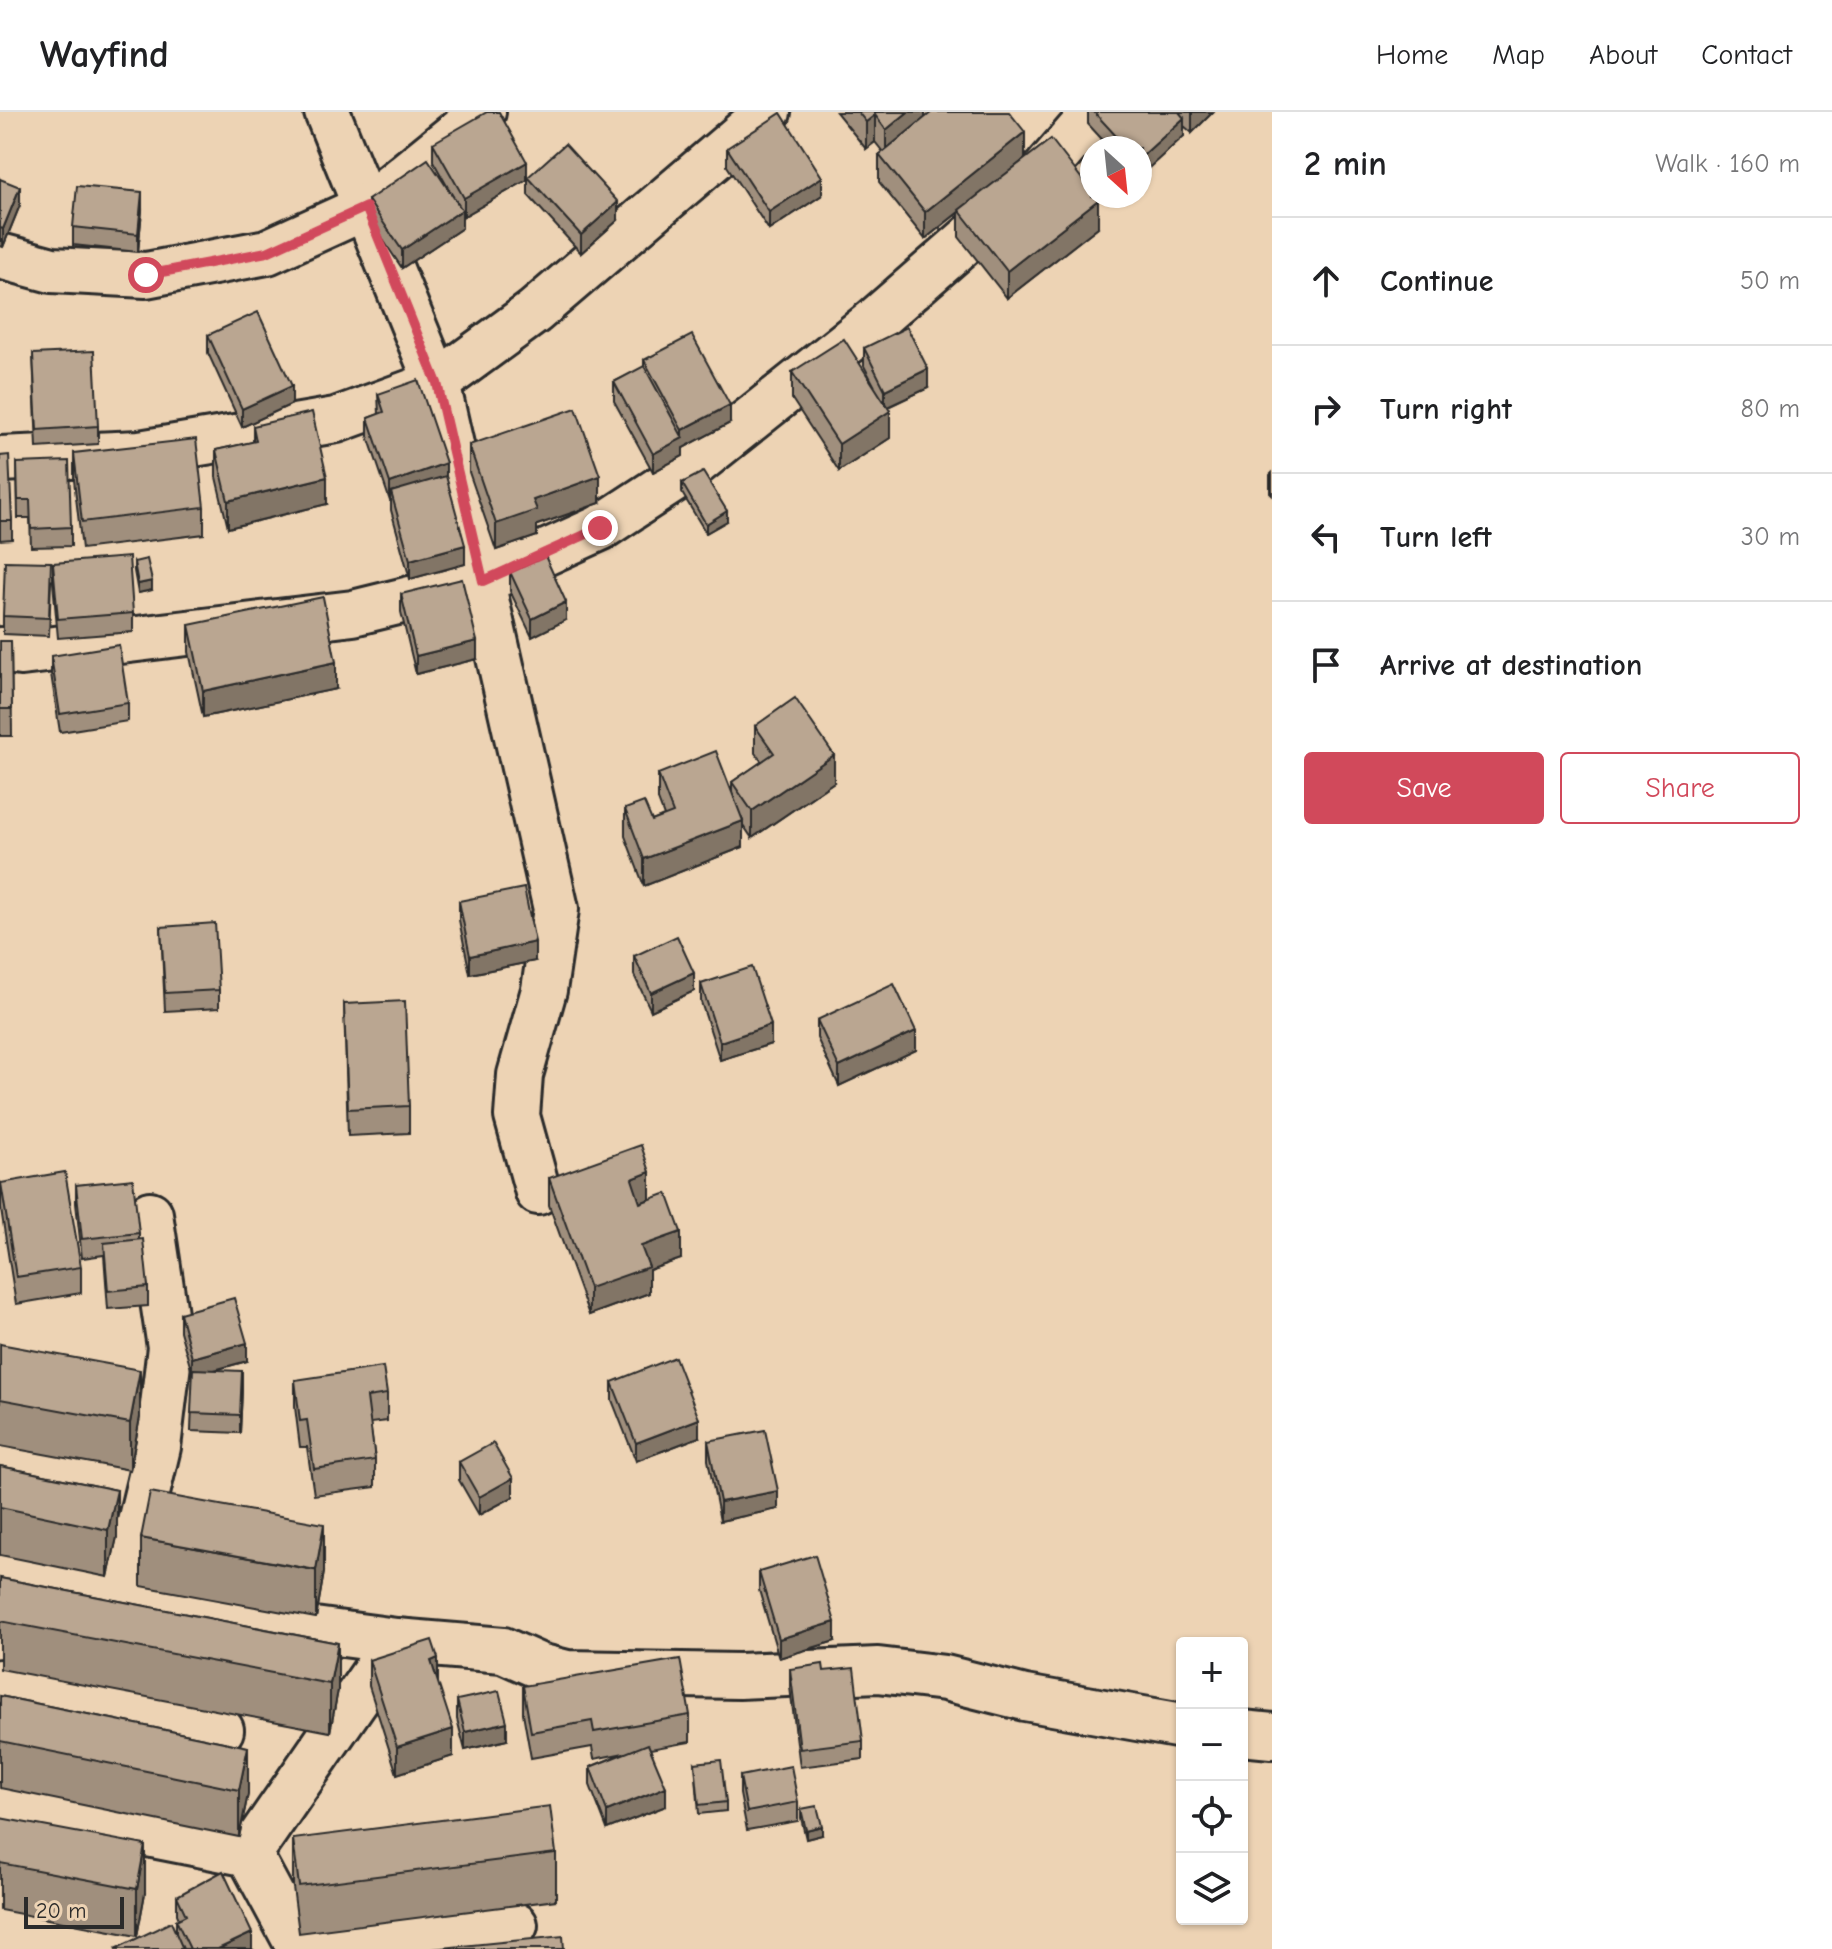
<!DOCTYPE html>
<html lang="en">
<head>
<meta charset="utf-8">
<style>
  :root { --surface:#fff; --page:#f6f6f6; --text:#202124; --muted:#757577; --line:#e0e0e0; --accent:#d1495b }
  body { margin:0; font-family:"Comic Neue",sans-serif; background:var(--page); color:var(--text) }
  .controls { position:absolute; right:24px; bottom:24px; display:grid; overflow:hidden; border-radius:8px; box-shadow:0 2px 6px #0004 }
  .controls button { width:72px; height:72px; display:grid; place-items:center; padding:0; border:0; border-bottom:2px solid var(--line); background:var(--surface); color:var(--text); font:40px sans-serif }
  .compass { position:absolute; left:1080px; top:24px; width:72px; height:72px; border-radius:50%; background:var(--surface); box-shadow:0 2px 6px #0004; rotate:153deg }
  .scale { position:absolute; left:24px; bottom:20px; width:100px; box-sizing:border-box; padding-left:8px; border:4px solid #2b2b2b; border-top:0; font-size:22px; line-height:28px; white-space:nowrap; color:#2b2b2b; -webkit-text-stroke:6px #edd3b4; paint-order:stroke }
  .stop { position:absolute; width:24px; height:24px; margin:-18px; border:6px solid #d1495b; border-radius:50%; background:#fff }
  .stop.end { background:#d1495b; border-color:#fff; box-shadow:0 2px 8px #0008 }
  .list { margin:0; padding:0; list-style:none }
  h2 { display:flex; justify-content:space-between; align-items:center; height:104px; margin:0; padding:0 32px; font-size:34px }
  h2 small { font-size:26px; font-weight:400; color:var(--muted) }
  .list li { display:grid; grid-template-columns:52px 1fr auto; gap:24px; align-items:center; box-sizing:border-box; height:128px; padding:0 32px; border-top:2px solid var(--line) }
  .list b { display:block; font-size:30px; white-space:nowrap }
  .list em { font-size:26px; font-style:normal; color:var(--muted) }
  .actions { display:flex; gap:16px; padding:24px 32px }
  .actions a { flex:1; padding:18px 0; border:2px solid var(--accent); border-radius:8px; text-align:center; font-size:28px; color:var(--accent) }
  .actions .main { background:var(--accent); color:#fff }
  .icon { flex:none; width:44px; height:44px; fill:none; stroke:currentColor; stroke-width:2; stroke-linecap:round; stroke-linejoin:round }
  .map { position:relative; flex:none; width:1272px; height:1837px; overflow:hidden }
  header { display:flex; align-items:center; gap:48px; box-sizing:border-box; height:112px; padding:0 40px; background:var(--surface); border-bottom:2px solid var(--line) }
  header strong { font-size:38px }
  nav { display:flex; gap:44px; margin-inline-start:auto; font-size:28px }
  main { display:flex }
  aside { flex:1; background:var(--surface) }
  .map>svg:first-child { display:block }
</style>
</head>
<body>
<header>
<strong>Wayfind</strong>
<nav><a>Home</a><a>Map</a><a>About</a><a>Contact</a></nav>
</header>
<main>
<div class="map">
<svg width="1272" height="1837" viewBox="0 0 1272 1837">
  <rect width="100%" height="100%" fill="#edd3b4"/>
  <filter id="ink" filterUnits="userSpaceOnUse"><feTurbulence type="fractalNoise" baseFrequency=".0125" numOctaves="2"/><feDisplacementMap in="SourceGraphic" scale="16" xChannelSelector="R" yChannelSelector="G"/><feConvolveMatrix kernelMatrix="1 2 1 2 8 2 1 2 1" color-interpolation-filters="sRGB"/></filter>
  <g filter="url(#ink)">
    <g fill="none" stroke-linecap="round" stroke-linejoin="round">
      <defs>
        <g id="minor">
          <polyline points="327,0 437,271 556,797 544,878 520,963 517,1004 538,1080"/>
          <polyline points="0,144 52,158 146,163 267,140 366,95 483,0"/>
          <polyline points="0,347 140,341 336,308 437,271 534,200 768,0"/>
          <polyline points="0,538 21,541 353,501 483,469 600,416 681,363 873,210 1037,67 1095,0"/>
          <polyline points="0,1462 232,1507 396,1529 503,1538 539,1554 567,1561 739,1564 878,1558 945,1566 1025,1586 1182,1614"/>
          <polyline points="122,1486 158,1335 170,1235 150,1102"/>
          <polyline points="0,1570 221,1618"/>
          <polyline points="1242,1621 1272,1624"/>
          <polyline points="0,1693 249,1742 299,1835 515,1813"/>
          <polyline points="249,1742 396,1529"/>
        </g>
      </defs>
      <use href="#minor" stroke="#2b2b2b" stroke-width="50"/>
      <use href="#minor" stroke="#edd3b4" stroke-width="44"/>
    </g>
    <g fill="#a08f7d" stroke="#2b2b2b" stroke-width="2">
      <polygon points="836,0 925,0 925,6 1025,47 1098,115 1007,186 959,125 959,100 925,127 879,70 879,43 883,40 875,30 866,37"/>
      <polygon points="1088,0 1213,0 1192,21 1184,14 1184,24 1140,36 1110,36 1088,12"/>
      <polygon points="433,31 527,68 464,104 462,100 462,116 402,156 368,106 368,88 455,88 433,49"/>
      <polygon points="727,36 822,83 769,118 727,54"/>
      <polygon points="528,65 618,108 581,141 528,83"/>
      <polygon points="0,67 20,93 3,135 0,134"/>
      <polygon points="142,98 138,140 73,133 73,115"/>
      <polygon points="208,223 292,292 242,315 208,241"/>
      <polygon points="864,236 928,276 888,295 890,326 839,359 792,287 792,260 874,273 864,254"/>
      <polygon points="33,242 98,314 98,332 37,336"/>
      <polygon points="644,248 730,311 683,336 683,344 653,360 614,289 614,270 644,256"/>
      <polygon points="378,282 446,365 465,452 410,467 391,398 391,389 390,389 368,324 368,306 379,302"/>
      <polygon points="253,314 327,392 228,416 216,365 216,338 253,330"/>
      <polygon points="469,333 600,391 537,413 537,424 496,438 469,360"/>
      <polygon points="74,341 204,395 204,422 82,437 74,368"/>
      <polygon points="0,344 12,409 12,427 0,428"/>
      <polygon points="17,351 71,415 71,434 31,435 30,406 18,406"/>
      <polygon points="1272,361 1272,383 1270,381 1270,363"/>
      <polygon points="682,371 727,409 706,421 682,381"/>
      <polygon points="134,450 152,478 138,481 134,459"/>
      <polygon points="53,451 133,501 133,520 58,526 53,470"/>
      <polygon points="510,460 566,508 532,525 510,479"/>
      <polygon points="51,469 49,524 3,522 3,504"/>
      <polygon points="401,482 477,547 416,562 401,500"/>
      <polygon points="189,513 336,577 203,605 189,540"/>
      <polygon points="0,529 11,529 12,624 0,624"/>
      <polygon points="51,544 128,591 128,609 60,620 51,562"/>
      <polygon points="755,614 834,670 752,726 743,713 743,735 644,774 625,724 625,697 652,709 664,704 658,688 658,662 732,680 732,670 762,650 755,641"/>
      <polygon points="459,789 535,849 470,862 459,808"/>
      <polygon points="161,815 219,878 219,896 165,899"/>
      <polygon points="634,844 694,879 651,899 634,863"/>
      <polygon points="701,872 771,932 720,948 701,890"/>
      <polygon points="344,892 409,994 409,1021 348,1024"/>
      <polygon points="817,908 916,938 839,974 817,926"/>
      <polygon points="549,1066 650,1087 681,1147 649,1158 649,1181 589,1203 549,1093"/>
      <polygon points="1,1071 81,1155 81,1181 16,1192 1,1097"/>
      <polygon points="76,1073 139,1121 139,1127 148,1175 148,1194 108,1197 104,1143 82,1146 76,1091"/>
      <polygon points="180,1201 247,1249 215,1258 242,1278 240,1321 191,1319 193,1264 180,1219"/>
      <polygon points="0,1232 140,1305 130,1358 0,1334"/>
      <polygon points="295,1268 387,1282 387,1309 370,1311 375,1348 375,1375 314,1383 307,1335 300,1335 295,1295"/>
      <polygon points="612,1270 699,1325 636,1349 612,1288"/>
      <polygon points="708,1329 778,1397 720,1409 708,1348"/>
      <polygon points="459,1350 513,1385 479,1403 459,1368"/>
      <polygon points="0,1354 117,1378 117,1425 108,1465 0,1443"/>
      <polygon points="141,1426 324,1460 316,1506 141,1474"/>
      <polygon points="759,1460 835,1529 779,1546 759,1478"/>
      <polygon points="0,1466 338,1531 338,1578 330,1620 0,1557"/>
      <polygon points="369,1548 453,1644 397,1662 369,1574"/>
      <polygon points="790,1557 824,1559 863,1629 863,1647 800,1655 790,1575"/>
      <polygon points="523,1574 690,1603 690,1630 650,1637 666,1694 607,1717 590,1673 590,1655 624,1641 594,1647 592,1635 531,1646 523,1601"/>
      <polygon points="0,1584 248,1635 248,1682 239,1725 0,1676"/>
      <polygon points="457,1588 507,1628 465,1638 457,1607"/>
      <polygon points="695,1651 726,1690 726,1699 699,1702"/>
      <polygon points="740,1664 798,1690 798,1709 747,1718 740,1682"/>
      <polygon points="801,1697 822,1723 806,1727 801,1706"/>
      <polygon points="0,1706 145,1781 137,1824 0,1798"/>
      <polygon points="293,1727 556,1741 556,1788 299,1821 293,1775"/>
      <polygon points="177,1784 252,1837 115,1837 176,1822 176,1808 179,1807 177,1802"/>
    </g>
    <g fill="#827466" stroke="#2b2b2b" stroke-width="2">
      <polygon points="908,0 925,0 925,13 886,44 886,18"/>
      <polygon points="1192,0 1213,0 1192,21"/>
      <polygon points="875,3 875,30 866,37 866,10"/>
      <polygon points="1184,6 1184,24 1140,64 1140,46"/>
      <polygon points="1025,20 1025,47 925,127 925,100"/>
      <polygon points="527,50 527,68 464,104 464,86"/>
      <polygon points="822,65 822,83 769,118 769,100"/>
      <polygon points="20,75 20,93 3,135 3,117"/>
      <polygon points="142,80 142,98 138,140 138,122"/>
      <polygon points="1098,88 1098,115 1007,186 1007,159"/>
      <polygon points="618,90 618,108 581,141 581,123"/>
      <polygon points="462,98 462,116 402,156 402,138"/>
      <polygon points="928,257 928,276 885,296 885,278"/>
      <polygon points="292,274 292,292 242,315 242,297"/>
      <polygon points="730,293 730,311 683,336 683,344 653,360 653,342 682,326 682,318"/>
      <polygon points="890,299 890,326 839,359 839,332"/>
      <polygon points="446,351 446,370 391,380 390,389 390,371"/>
      <polygon points="600,364 600,391 537,413 537,424 496,438 496,412 533,388"/>
      <polygon points="327,365 327,392 228,416 228,389"/>
      <polygon points="727,399 727,409 706,421 706,412"/>
      <polygon points="465,433 465,452 410,467 410,448"/>
      <polygon points="152,469 152,478 138,481 138,472"/>
      <polygon points="566,490 566,508 532,525 532,507"/>
      <polygon points="477,529 477,547 416,562 416,544"/>
      <polygon points="336,550 336,577 203,605 203,579"/>
      <polygon points="834,643 834,670 752,726 752,699"/>
      <polygon points="743,709 743,735 644,774 644,747"/>
      <polygon points="535,830 535,849 470,862 470,844"/>
      <polygon points="694,861 694,879 651,899 651,881"/>
      <polygon points="771,913 771,932 720,948 720,930"/>
      <polygon points="916,919 916,938 839,974 839,955"/>
      <polygon points="650,1060 650,1087 632,1094 632,1067"/>
      <polygon points="681,1120 681,1147 649,1158 649,1181 589,1203 589,1176 641,1134"/>
      <polygon points="247,1231 247,1249 192,1264 192,1246"/>
      <polygon points="140,1258 140,1305 130,1358 130,1311"/>
      <polygon points="242,1259 242,1278 240,1321 240,1303"/>
      <polygon points="699,1307 699,1325 636,1349 636,1331"/>
      <polygon points="513,1366 513,1385 479,1403 479,1385"/>
      <polygon points="117,1378 117,1425 108,1465 108,1418"/>
      <polygon points="778,1379 778,1397 720,1409 720,1390"/>
      <polygon points="324,1412 324,1460 316,1506 316,1458"/>
      <polygon points="835,1510 835,1529 779,1546 779,1527"/>
      <polygon points="338,1531 338,1578 330,1620 330,1572"/>
      <polygon points="438,1546 438,1573 431,1549"/>
      <polygon points="507,1610 507,1628 465,1638 465,1620"/>
      <polygon points="453,1617 453,1644 397,1662 397,1635"/>
      <polygon points="248,1635 248,1682 239,1725 239,1678"/>
      <polygon points="666,1675 666,1694 607,1717 607,1699"/>
      <polygon points="822,1714 822,1723 806,1727 806,1718"/>
      <polygon points="145,1733 145,1781 137,1824 137,1777"/>
      <polygon points="252,1821 252,1837 218,1837"/>
    </g>
    <g fill="#baa691" stroke="#2b2b2b" stroke-width="2">
      <polygon points="487,0 499,0 527,50 464,86 433,31"/>
      <polygon points="858,0 908,0 886,18 875,3 866,10"/>
      <polygon points="932,0 1009,0 1025,20 925,100 879,43"/>
      <polygon points="1094,0 1179,0 1184,6 1140,46 1140,36 1127,36"/>
      <polygon points="781,1 822,65 769,100 727,36"/>
      <polygon points="1051,27 1092,80 1092,84 1096,84 1098,88 1007,159 959,98"/>
      <polygon points="565,32 618,90 581,123 528,65"/>
      <polygon points="428,47 462,98 402,138 368,88"/>
      <polygon points="0,67 20,75 3,117 0,116"/>
      <polygon points="77,74 142,80 138,122 73,115"/>
      <polygon points="258,200 292,274 242,297 208,223"/>
      <polygon points="907,215 928,257 885,278 864,236"/>
      <polygon points="692,223 730,293 682,318 644,248"/>
      <polygon points="844,227 890,299 839,332 792,260"/>
      <polygon points="94,239 98,314 37,318 33,242"/>
      <polygon points="644,254 683,326 653,342 614,270"/>
      <polygon points="418,268 446,351 390,371 368,306 384,300 378,282"/>
      <polygon points="576,296 600,364 533,388 537,398 496,412 469,333"/>
      <polygon points="312,300 327,365 228,389 216,338 256,329 253,314"/>
      <polygon points="196,327 204,395 82,410 74,341"/>
      <polygon points="9,343 12,409 0,409 0,344"/>
      <polygon points="69,349 71,415 31,417 30,388 18,388 17,351"/>
      <polygon points="703,360 727,399 706,412 682,371"/>
      <polygon points="446,364 465,433 410,448 391,380"/>
      <polygon points="545,444 566,490 532,507 510,460"/>
      <polygon points="129,445 133,501 58,507 53,451"/>
      <polygon points="147,447 152,469 138,472 134,450"/>
      <polygon points="5,449 51,450 49,506 3,504"/>
      <polygon points="462,467 477,529 416,544 401,482"/>
      <polygon points="323,485 336,550 203,579 189,513"/>
      <polygon points="0,529 11,529 12,597 0,597"/>
      <polygon points="119,533 128,591 60,602 51,544"/>
      <polygon points="795,586 834,643 752,699 732,670 774,641 755,614"/>
      <polygon points="716,639 743,709 644,747 625,697 644,690 652,709 673,701 658,662"/>
      <polygon points="524,776 535,830 470,844 459,789"/>
      <polygon points="215,811 219,878 165,881 161,815"/>
      <polygon points="677,824 694,861 651,881 634,844"/>
      <polygon points="752,855 771,913 720,930 701,872"/>
      <polygon points="894,872 916,919 839,955 817,908"/>
      <polygon points="405,889 409,994 348,997 344,892"/>
      <polygon points="641,1033 650,1060 632,1067 640,1091 667,1081 681,1120 641,1134 649,1155 589,1176 549,1066"/>
      <polygon points="65,1060 81,1155 16,1165 1,1071"/>
      <polygon points="133,1067 139,1121 82,1127 76,1073"/>
      <polygon points="143,1127 148,1175 108,1179 104,1131"/>
      <polygon points="234,1186 247,1231 192,1246 180,1201"/>
      <polygon points="0,1232 140,1258 130,1311 0,1287"/>
      <polygon points="675,1245 699,1307 636,1331 612,1270"/>
      <polygon points="383,1255 387,1282 367,1285 375,1348 314,1357 307,1308 300,1309 295,1268"/>
      <polygon points="193,1257 242,1259 240,1303 191,1301"/>
      <polygon points="765,1318 778,1379 720,1390 708,1329"/>
      <polygon points="493,1331 513,1366 479,1385 459,1350"/>
      <polygon points="0,1354 117,1378 108,1418 0,1395"/>
      <polygon points="150,1380 324,1412 316,1458 141,1426"/>
      <polygon points="815,1443 835,1510 779,1527 759,1460"/>
      <polygon points="0,1466 338,1531 330,1572 0,1509"/>
      <polygon points="432,1528 438,1546 431,1549 453,1617 397,1635 369,1548"/>
      <polygon points="680,1547 690,1603 594,1620 592,1609 531,1620 523,1574"/>
      <polygon points="823,1552 824,1559 854,1556 863,1629 800,1637 790,1557"/>
      <polygon points="499,1579 507,1610 465,1620 457,1588"/>
      <polygon points="0,1584 248,1635 239,1678 0,1629"/>
      <polygon points="648,1632 666,1675 607,1699 590,1655"/>
      <polygon points="721,1648 726,1690 699,1693 695,1651"/>
      <polygon points="791,1654 798,1690 747,1700 740,1664"/>
      <polygon points="550,1694 556,1741 299,1774 293,1727"/>
      <polygon points="817,1694 822,1714 806,1718 801,1697"/>
      <polygon points="0,1706 145,1733 137,1777 0,1751"/>
      <polygon points="223,1759 252,1821 218,1837 190,1837 176,1808 186,1803 177,1784"/>
      <polygon points="171,1810 183,1837 115,1837"/>
      <polygon points="563,1824 564,1837 432,1837"/>
    </g>
  </g>
  <g fill="none" stroke-linecap="round" stroke-linejoin="round" filter="url(#ink)">
    <polyline stroke="#d1495b" stroke-width="10" points="146,163 267,140 366,95 437,271 483,469 600,416"/>
  </g>
</svg>
<div class="controls">
<button>+</button>
<button>−</button>
<button><svg class="icon" aria-label="locate" viewBox="0 0 24 24"><circle cx="12" cy="12" r="6"/><path d="M12 2v4M12 18v4M2 12h4M18 12h4"/></svg></button>
<button><svg class="icon" aria-label="layers" viewBox="0 0 24 24"><path d="M12 4l9 5-9 5-9-5zM3 14l9 5 9-5"/></svg></button>
</div>
<svg class="compass" viewBox="-18 -18 36 36"><path d="M0-13l5 13h-10z" fill="#e53935"/><path d="M0 13l5-13h-10z" fill="#757577"/></svg>
<div class="scale">20 m</div>
<div class="stop" style="left:146px;top:163px"></div>
<div class="stop end" style="left:600px;top:416px"></div>
</div>
<aside>
<h2>2 min<small>Walk · 160 m</small></h2>
<ul class="list">
<li><svg class="icon" aria-label="ahead" viewBox="0 0 24 24"><path d="M12 20V5M6 11l6-6 6 6"/></svg><div><b>Continue</b></div><em>50 m</em></li>
<li><svg class="icon" aria-label="right" viewBox="0 0 24 24"><path d="M7 20v-9h11M14 6l5 5-5 5"/></svg><div><b>Turn right</b></div><em>80 m</em></li>
<li><svg class="icon" aria-label="left" viewBox="0 0 24 24"><path d="M17 20v-9H6M10 6l-5 5 5 5"/></svg><div><b>Turn left</b></div><em>30 m</em></li>
<li><svg class="icon" aria-label="arrive" viewBox="0 0 24 24"><path d="M6 21V4h12l-3 4 3 4H6"/></svg><div><b>Arrive at destination</b></div></li>
</ul>
<div class="actions"><a class="main">Save</a><a>Share</a></div>
</aside>
</main>
</body>
</html>
